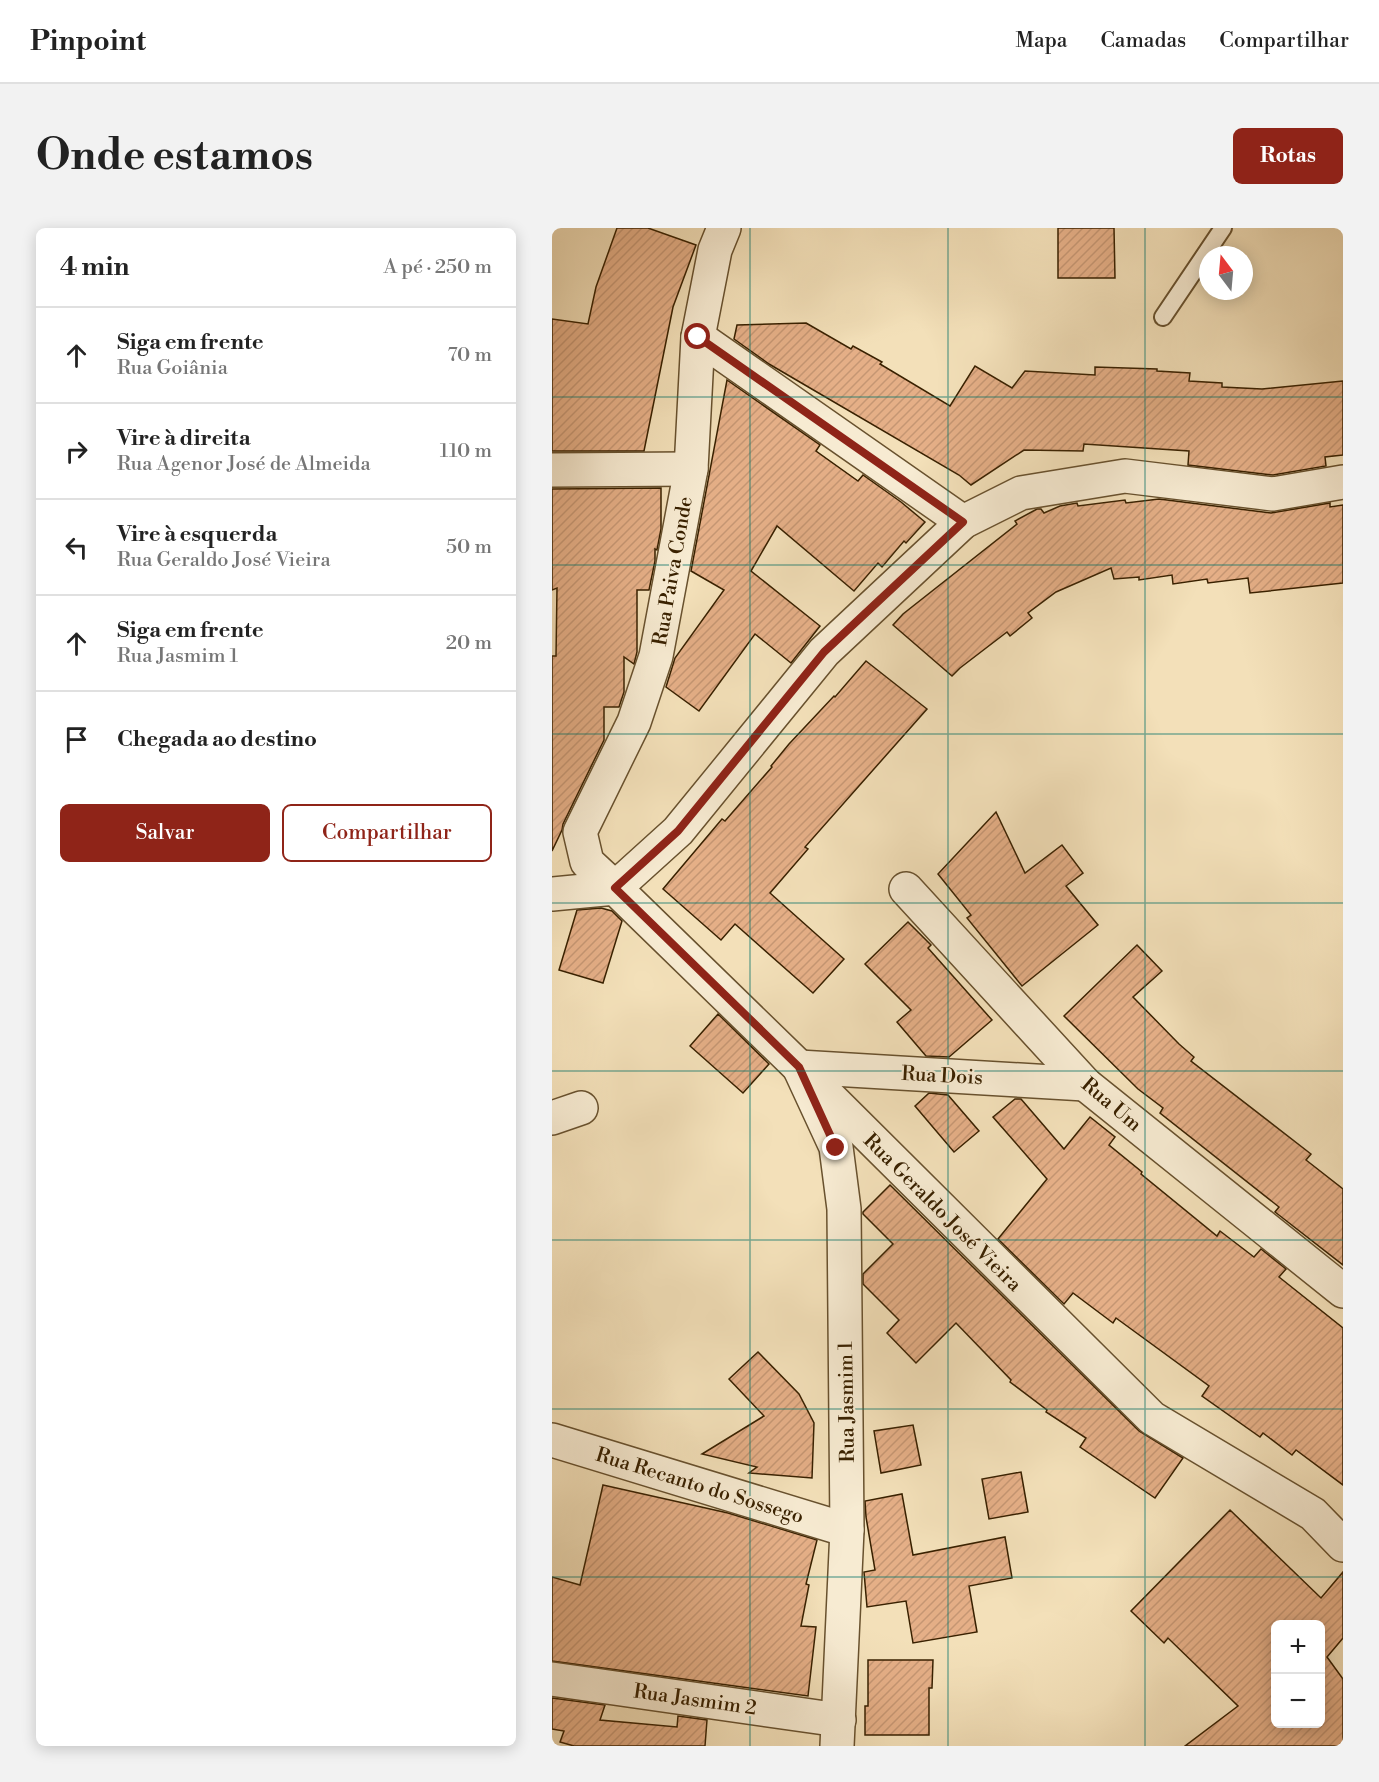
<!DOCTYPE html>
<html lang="pt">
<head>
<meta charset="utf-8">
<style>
  :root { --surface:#fff; --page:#f2f2f2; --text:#222; --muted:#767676; --line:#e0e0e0; --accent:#8f2418 }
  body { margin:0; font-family:"Libre Bodoni",serif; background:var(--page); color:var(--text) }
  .controls { position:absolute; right:18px; bottom:18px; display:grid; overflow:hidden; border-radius:9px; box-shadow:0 3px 15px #0003 }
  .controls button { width:54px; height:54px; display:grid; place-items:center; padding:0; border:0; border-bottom:2px solid var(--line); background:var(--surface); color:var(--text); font:30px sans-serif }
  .compass { position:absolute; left:647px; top:18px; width:54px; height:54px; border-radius:50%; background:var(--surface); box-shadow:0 3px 15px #0003; rotate:344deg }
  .stop { position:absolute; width:18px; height:18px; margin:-14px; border:4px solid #8f2418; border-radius:50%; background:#fff }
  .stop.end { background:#8f2418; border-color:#fff; box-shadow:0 2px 6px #0008 }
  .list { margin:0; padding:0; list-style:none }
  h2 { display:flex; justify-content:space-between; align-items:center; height:78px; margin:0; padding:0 24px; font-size:26px }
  h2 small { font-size:20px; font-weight:400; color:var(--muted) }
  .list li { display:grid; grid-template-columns:39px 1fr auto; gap:18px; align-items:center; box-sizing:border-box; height:96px; padding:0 24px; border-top:2px solid var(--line) }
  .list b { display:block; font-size:22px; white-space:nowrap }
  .list p { margin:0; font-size:20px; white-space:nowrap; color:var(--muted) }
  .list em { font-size:20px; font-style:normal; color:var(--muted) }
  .actions { display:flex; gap:12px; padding:18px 24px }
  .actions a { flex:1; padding:14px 0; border:2px solid var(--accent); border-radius:9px; text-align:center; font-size:21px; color:var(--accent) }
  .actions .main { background:var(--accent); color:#fff }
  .icon { flex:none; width:33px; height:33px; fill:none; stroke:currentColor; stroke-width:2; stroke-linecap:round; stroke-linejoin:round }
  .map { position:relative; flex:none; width:791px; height:1518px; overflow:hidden; border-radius:9px }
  header { display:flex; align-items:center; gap:36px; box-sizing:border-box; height:84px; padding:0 30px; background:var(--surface); border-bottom:2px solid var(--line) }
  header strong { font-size:28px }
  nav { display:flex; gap:33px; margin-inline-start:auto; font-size:21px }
  .intro { display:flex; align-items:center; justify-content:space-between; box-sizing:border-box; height:144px; padding:0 36px }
  h1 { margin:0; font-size:42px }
  .button { padding:15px 27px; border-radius:9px; background:var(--accent); color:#fff; font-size:21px; font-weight:700 }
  main { display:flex; gap:36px; padding:0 36px }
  aside { flex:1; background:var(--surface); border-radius:9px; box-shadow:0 3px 15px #0003 }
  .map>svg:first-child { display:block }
</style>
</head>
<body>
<header>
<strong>Pinpoint</strong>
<nav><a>Mapa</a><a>Camadas</a><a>Compartilhar</a></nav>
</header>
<div class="intro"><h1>Onde estamos</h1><a class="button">Rotas</a></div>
<main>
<aside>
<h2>4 min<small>A pé · 250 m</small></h2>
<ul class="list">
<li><svg class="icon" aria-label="ahead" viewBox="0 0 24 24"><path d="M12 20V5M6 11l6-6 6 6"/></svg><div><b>Siga em frente</b><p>Rua Goiânia</p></div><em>70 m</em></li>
<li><svg class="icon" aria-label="right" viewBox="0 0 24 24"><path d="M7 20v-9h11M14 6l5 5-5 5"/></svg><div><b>Vire à direita</b><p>Rua Agenor José de Almeida</p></div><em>110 m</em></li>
<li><svg class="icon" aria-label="left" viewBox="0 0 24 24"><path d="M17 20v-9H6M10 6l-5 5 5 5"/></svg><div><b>Vire à esquerda</b><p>Rua Geraldo José Vieira</p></div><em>50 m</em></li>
<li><svg class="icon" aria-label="ahead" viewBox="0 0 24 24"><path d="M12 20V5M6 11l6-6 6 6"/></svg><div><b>Siga em frente</b><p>Rua Jasmim 1</p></div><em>20 m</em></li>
<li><svg class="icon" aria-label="arrive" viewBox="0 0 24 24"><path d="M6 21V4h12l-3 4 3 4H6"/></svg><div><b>Chegada ao destino</b></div></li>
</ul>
<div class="actions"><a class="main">Salvar</a><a>Compartilhar</a></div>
</aside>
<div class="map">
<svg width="791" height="1518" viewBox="0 0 791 1518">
  <defs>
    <pattern id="building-hatch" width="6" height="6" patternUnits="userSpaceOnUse" patternTransform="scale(1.5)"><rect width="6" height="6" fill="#e5af87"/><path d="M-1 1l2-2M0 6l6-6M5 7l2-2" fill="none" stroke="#c59673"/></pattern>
  </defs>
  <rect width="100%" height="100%" fill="#f3e0b9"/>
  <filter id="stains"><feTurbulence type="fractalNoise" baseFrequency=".00333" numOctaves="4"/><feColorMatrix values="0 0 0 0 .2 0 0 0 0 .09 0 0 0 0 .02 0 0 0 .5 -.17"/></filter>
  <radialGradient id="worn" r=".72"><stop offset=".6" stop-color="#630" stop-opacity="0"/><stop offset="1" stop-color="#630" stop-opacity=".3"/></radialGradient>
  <g fill="url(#building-hatch)" stroke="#392100" stroke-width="1.5" fill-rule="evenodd">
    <polygon points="65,0 96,0 144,17 121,79 92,223 0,223 0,91 36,96 44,59"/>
    <polygon points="506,0 562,0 563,50 506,50"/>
    <polygon points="254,95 299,121 301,118 330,134 328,136 398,178 423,138 460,160 473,143 543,147 543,139 605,141 605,143 638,145 637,153 670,155 670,159 710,161 791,153 791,227 773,229 774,238 721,247 636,237 637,223 532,216 531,223 472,222 419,257 407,247 217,136 182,111 185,97"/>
    <polygon points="175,152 268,217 264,223 306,253 311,247 349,274 373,294 354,315 352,313 330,339 326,335 302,363 225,298 199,343 268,398 239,435 203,406 147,483 114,459 123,430 172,362 139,343"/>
    <polygon points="109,260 109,301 105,322 103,321 103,333 97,362 85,362 85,424 82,436 72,429 72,464 67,479 52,479 52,512 11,596 10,602 0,623 0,428 4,428 5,360 0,362 0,261"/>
    <polygon points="607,271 719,285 778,275 778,279 791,277 791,355 698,365 696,350 656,355 655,351 621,356 620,347 587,352 587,349 562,351 559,340 504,364 476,385 480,390 458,408 455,404 408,440 400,448 341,397 351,386 465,296 463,293 485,281 489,281 492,285 508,278 525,275 526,278 573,272 574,275"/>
    <polygon points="314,433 375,481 253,619 256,621 218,665 292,731 261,765 183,696 169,712 111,661 170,591 173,593 220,539 219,538 237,516 282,468 283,469"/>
    <polygon points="444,584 473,645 510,617 531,645 514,658 546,697 470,758 415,690 419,687 386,646"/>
    <polygon points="49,680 60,683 70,693 51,755 7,742 25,682"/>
    <polygon points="356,694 379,717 376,720 440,792 397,829 374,828 345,794 359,782 313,736"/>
    <polygon points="585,717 610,743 581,769 627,816 642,829 639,833 759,926 754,932 791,961 791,1037 723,984 727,979 608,885 611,880 586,861 512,788"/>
    <polygon points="166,786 217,836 191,865 138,818"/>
    <polygon points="377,865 396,867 427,903 402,924 363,878"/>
    <polygon points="463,871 469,871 512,921 538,889 563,909 557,917 590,944 589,946 665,1008 668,1003 702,1029 709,1021 734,1041 727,1049 791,1100 791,1257 744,1222 740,1227 711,1205 708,1209 650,1168 657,1158 564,1090 561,1095 521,1065 512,1076 446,1011 495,951 441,889"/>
    <polygon points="338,957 587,1203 631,1230 603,1270 528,1219 534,1210 494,1184 495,1182 458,1154 459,1152 404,1095 364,1135 335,1105 347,1092 311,1056 311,1046 341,1016 311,986 311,984"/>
    <polygon points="206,1124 247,1166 262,1195 260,1250 197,1245 205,1239 150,1226 212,1188 177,1151"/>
    <polygon points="361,1197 369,1237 329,1245 322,1203"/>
    <polygon points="469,1244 476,1284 437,1291 430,1251"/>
    <polygon points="51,1257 176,1285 265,1312 254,1356 257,1357 249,1398 264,1399 256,1468 0,1433 0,1349 28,1357"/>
    <polygon points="350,1266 361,1327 453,1309 460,1350 417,1358 425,1404 361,1415 354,1373 315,1379 312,1344 323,1342 314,1289 313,1273"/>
    <path d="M678,1282L769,1370L791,1344V1410L775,1429L791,1451V1518H633L686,1478L616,1410L612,1415L579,1383ZM723,1396H768V1496H723Z"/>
    <polygon points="316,1432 381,1432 380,1460 377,1460 377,1507 313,1507 313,1478 316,1478"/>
    <polygon points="0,1470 53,1477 48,1492 125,1499 126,1488 155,1492 153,1518 22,1518 8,1514 12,1503 0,1501"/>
  </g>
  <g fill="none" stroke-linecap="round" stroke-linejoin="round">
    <defs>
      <polyline id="service" points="611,89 671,0"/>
      <g id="minor">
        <polyline points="146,109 411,294"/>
        <polyline points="0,242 139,241"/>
        <polyline points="63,660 35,634 28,604 82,494 104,428 139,241 146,109 163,22 172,0"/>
        <polyline points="354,661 533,856 791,1063"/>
        <polyline points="0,890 29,880"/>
        <polyline points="0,1212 295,1302"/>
        <polyline points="0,1451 287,1492"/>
        <polyline points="285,1518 295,1302 292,981 284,919 247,839 533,856"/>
      </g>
      <g id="tertiary">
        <polyline points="63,660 126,603 272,424 411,294 469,265 573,248 721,266 791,254"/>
        <polyline points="0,666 63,660 247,839 600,1190 761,1286 791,1317"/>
      </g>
    </defs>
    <use href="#service" stroke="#68512e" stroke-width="20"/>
    <use href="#minor" stroke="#68512e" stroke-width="36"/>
    <use href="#tertiary" stroke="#68512e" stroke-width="36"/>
    <use href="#service" stroke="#f7ebd2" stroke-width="16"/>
    <use href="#minor" stroke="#f7ebd2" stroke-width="33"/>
    <use href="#tertiary" stroke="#f7ebd2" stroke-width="33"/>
  </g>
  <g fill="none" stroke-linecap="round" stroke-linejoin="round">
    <polyline stroke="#8f2418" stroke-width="8" points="146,109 411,294 272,424 126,603 63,660 247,839 284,920"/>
  </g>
  <path fill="none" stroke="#0f766e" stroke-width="1.5" stroke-opacity="0.55" d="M198,0V1518M396,0V1518M593,0V1518M0,169H791M0,337H791M0,506H791M0,675H791M0,843H791M0,1012H791M0,1181H791M0,1349H791"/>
  <g text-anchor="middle" stroke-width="4.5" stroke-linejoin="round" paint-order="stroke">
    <g font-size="20" fill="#392100" stroke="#f7ebd2">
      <text transform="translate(120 343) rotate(-80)" y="7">Rua Paiva Conde</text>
      <text transform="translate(390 847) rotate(3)" y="7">Rua Dois</text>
      <text transform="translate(560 876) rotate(40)" y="7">Rua Um</text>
      <text transform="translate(391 984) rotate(45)" y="7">Rua Geraldo José Vieira</text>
      <text transform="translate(294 1174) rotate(-91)" y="7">Rua Jasmim 1</text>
      <text transform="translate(148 1257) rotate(17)" y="7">Rua Recanto do Sossego</text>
      <text transform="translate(143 1471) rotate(8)" y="7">Rua Jasmim 2</text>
    </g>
  </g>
  <rect width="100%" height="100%" filter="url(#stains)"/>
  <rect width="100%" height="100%" fill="url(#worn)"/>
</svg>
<div class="controls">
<button>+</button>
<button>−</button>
</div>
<svg class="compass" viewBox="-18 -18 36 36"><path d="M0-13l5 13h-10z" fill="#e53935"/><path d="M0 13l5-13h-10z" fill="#767676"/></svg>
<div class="stop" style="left:146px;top:109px"></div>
<div class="stop end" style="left:284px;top:920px"></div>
</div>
</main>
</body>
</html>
